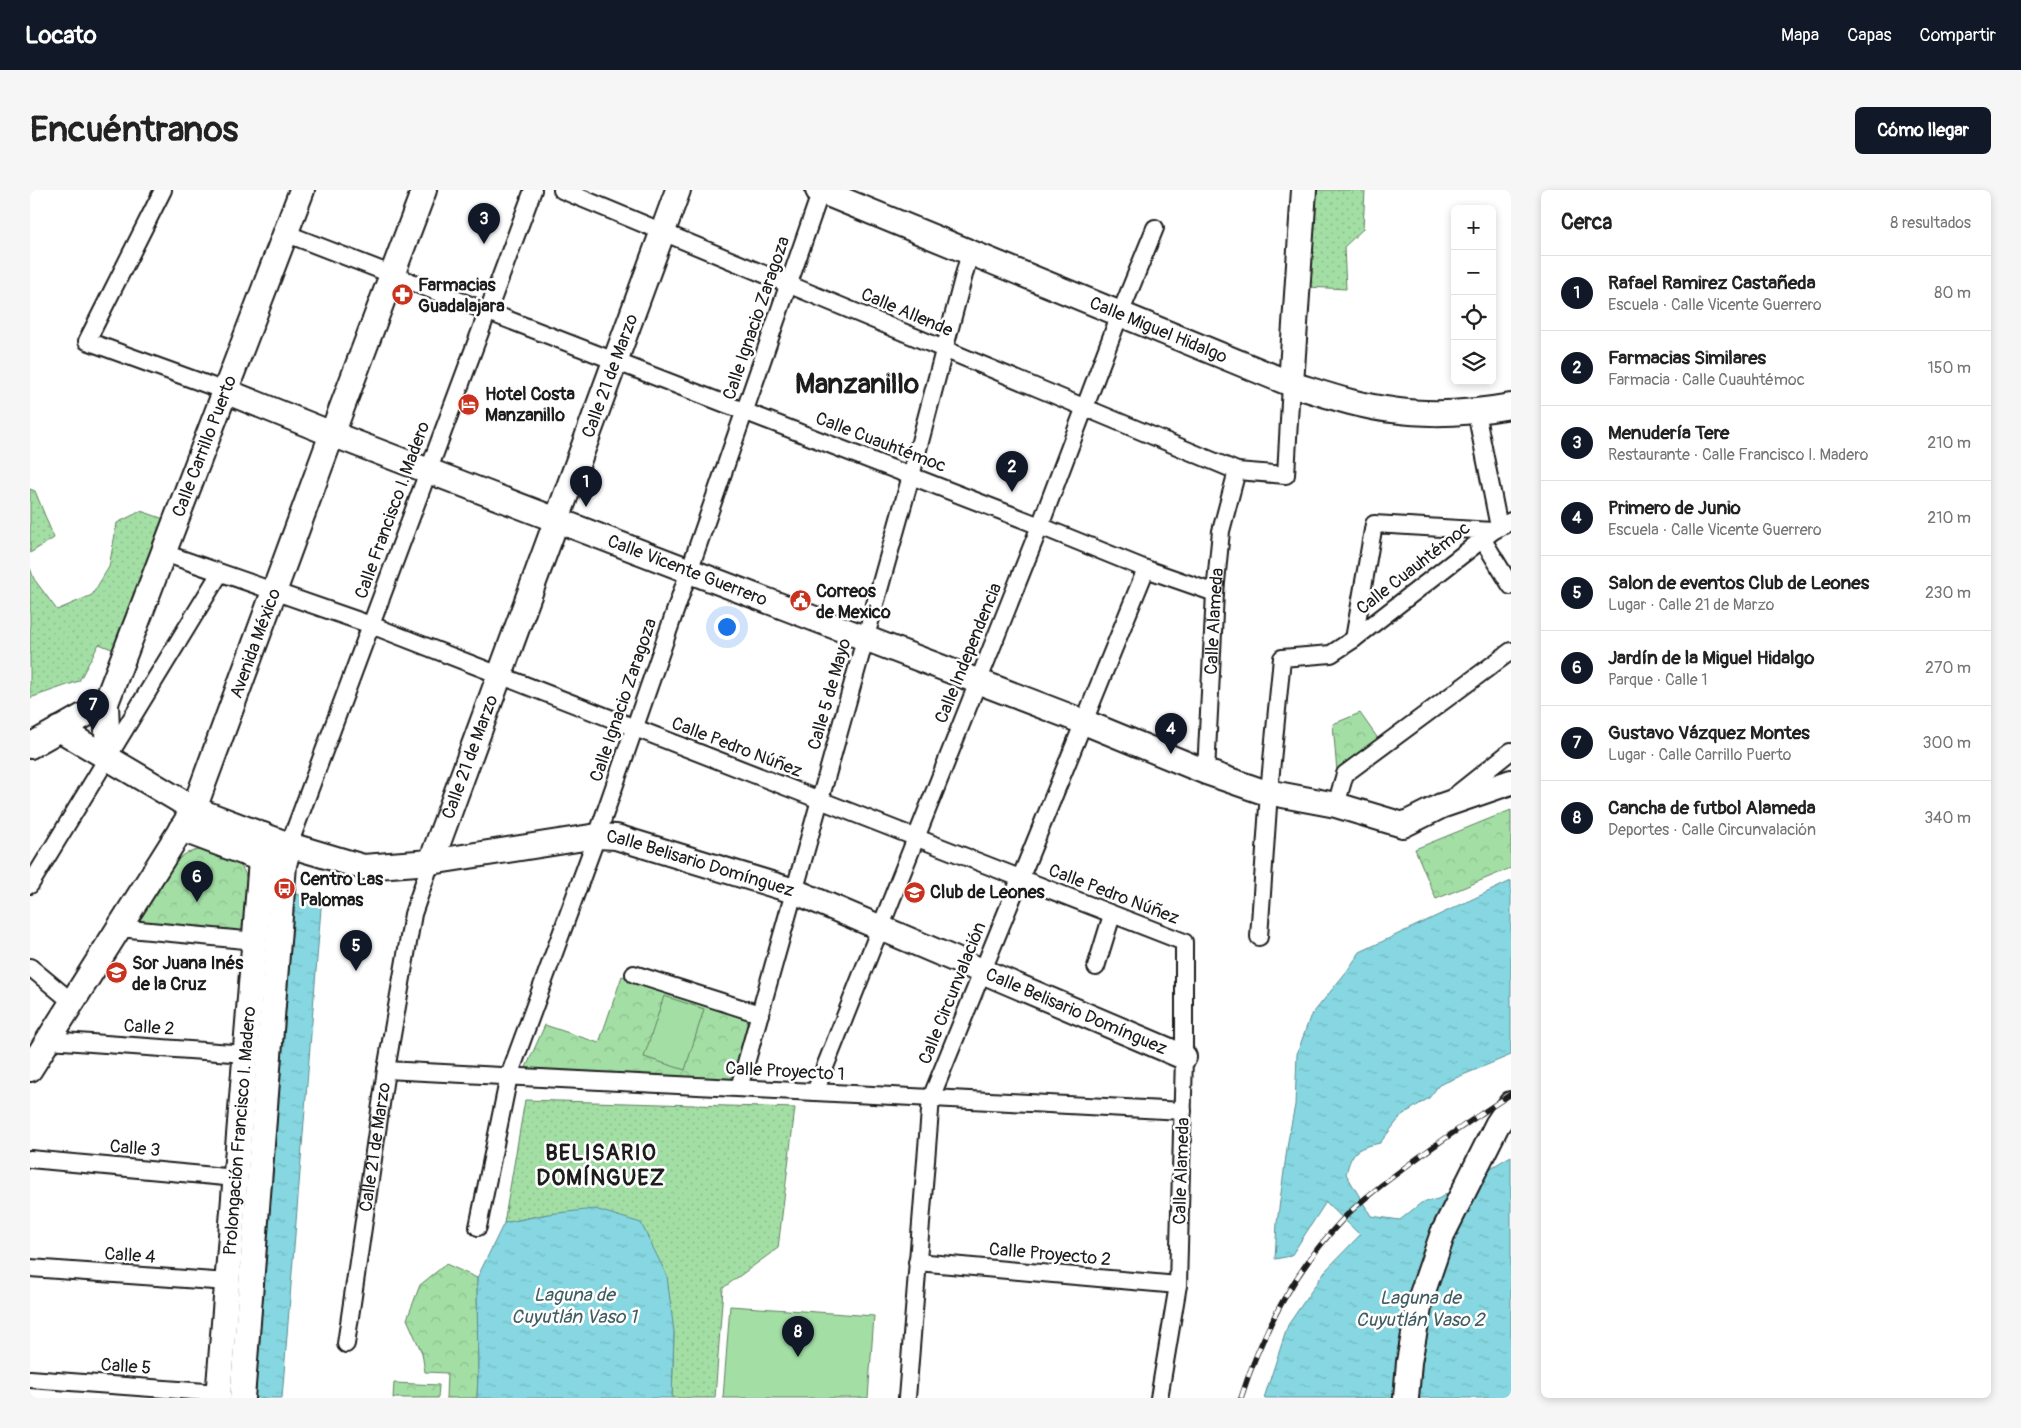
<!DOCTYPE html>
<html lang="es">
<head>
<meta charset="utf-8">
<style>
  :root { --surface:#fff; --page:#f6f6f6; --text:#222; --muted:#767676; --line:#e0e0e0; --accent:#111827 }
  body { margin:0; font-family:Pangolin,sans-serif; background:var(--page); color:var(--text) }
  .controls { position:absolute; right:15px; top:15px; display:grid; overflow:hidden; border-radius:8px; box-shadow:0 2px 8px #0003 }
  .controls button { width:45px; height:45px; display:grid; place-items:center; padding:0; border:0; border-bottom:1px solid var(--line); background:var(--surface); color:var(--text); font:25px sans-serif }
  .you { position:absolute; left:696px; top:436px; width:18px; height:18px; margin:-12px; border:4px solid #fff; border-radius:50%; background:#1a73e8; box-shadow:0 0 0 8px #1a73e833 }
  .badge { display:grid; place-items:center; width:32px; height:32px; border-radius:50%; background:var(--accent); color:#fff; font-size:16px; font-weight:700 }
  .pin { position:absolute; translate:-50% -41px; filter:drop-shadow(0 1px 2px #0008) }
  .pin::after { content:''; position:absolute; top:26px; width:18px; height:15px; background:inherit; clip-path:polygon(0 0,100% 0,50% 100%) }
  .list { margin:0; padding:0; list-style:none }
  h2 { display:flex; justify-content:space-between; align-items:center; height:65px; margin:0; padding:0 20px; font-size:21px }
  h2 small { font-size:16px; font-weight:400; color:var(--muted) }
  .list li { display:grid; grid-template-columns:32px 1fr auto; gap:15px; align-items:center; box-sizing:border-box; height:75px; padding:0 20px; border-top:1px solid var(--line) }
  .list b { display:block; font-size:19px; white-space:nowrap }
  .list p { margin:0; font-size:16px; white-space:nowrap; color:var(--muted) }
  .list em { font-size:16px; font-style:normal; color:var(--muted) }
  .icon { flex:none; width:28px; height:28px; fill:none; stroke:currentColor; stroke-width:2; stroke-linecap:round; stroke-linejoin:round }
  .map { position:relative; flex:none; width:1481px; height:1208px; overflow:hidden; border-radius:8px }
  header { display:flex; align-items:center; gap:30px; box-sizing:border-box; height:70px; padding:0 25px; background:var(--accent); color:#fff }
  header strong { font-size:24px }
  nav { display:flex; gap:28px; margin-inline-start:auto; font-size:18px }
  .intro { display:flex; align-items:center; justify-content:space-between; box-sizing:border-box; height:120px; padding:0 30px }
  h1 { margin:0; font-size:35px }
  .button { padding:12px 22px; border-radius:8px; background:var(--accent); color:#fff; font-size:18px; font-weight:700 }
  main { display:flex; gap:30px; padding:0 30px }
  aside { flex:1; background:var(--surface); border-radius:8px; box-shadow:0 2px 8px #0003 }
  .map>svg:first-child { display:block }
</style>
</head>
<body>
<header>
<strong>Locato</strong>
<nav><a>Mapa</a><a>Capas</a><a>Compartir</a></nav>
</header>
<div class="intro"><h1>Encuéntranos</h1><a class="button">Cómo llegar</a></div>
<main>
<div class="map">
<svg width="1481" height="1208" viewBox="0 0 1481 1208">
  <defs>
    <pattern id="grass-dots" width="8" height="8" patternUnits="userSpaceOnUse" patternTransform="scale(1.25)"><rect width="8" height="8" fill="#a3dfa5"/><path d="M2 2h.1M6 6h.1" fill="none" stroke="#8cbf8d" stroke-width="1.8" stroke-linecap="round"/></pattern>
    <pattern id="forest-crowns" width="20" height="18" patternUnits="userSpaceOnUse" patternTransform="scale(1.25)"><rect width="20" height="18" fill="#a3dfa5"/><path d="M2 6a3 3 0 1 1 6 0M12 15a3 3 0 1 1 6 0" fill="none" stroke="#8cbf8d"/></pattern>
    <pattern id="water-ripples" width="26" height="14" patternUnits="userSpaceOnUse" patternTransform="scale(1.25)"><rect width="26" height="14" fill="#86d7e1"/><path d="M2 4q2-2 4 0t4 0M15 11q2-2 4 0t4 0" fill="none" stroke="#73b8c0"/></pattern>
  </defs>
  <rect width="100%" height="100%" fill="#fff"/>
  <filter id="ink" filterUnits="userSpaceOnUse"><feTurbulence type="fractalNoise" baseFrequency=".02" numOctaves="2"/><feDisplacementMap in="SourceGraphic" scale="10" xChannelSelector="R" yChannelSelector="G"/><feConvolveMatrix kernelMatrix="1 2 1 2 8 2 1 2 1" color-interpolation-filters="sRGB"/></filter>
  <g filter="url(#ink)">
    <g fill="url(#grass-dots)" stroke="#607e60">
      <polygon points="1283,0 1335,0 1333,39 1314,57 1316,99 1278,97"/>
      <polygon points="0,299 5,301 24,348 0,363"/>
      <polygon points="111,321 137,330 92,463 69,454 49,491 0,508 0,378 4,389 27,420 62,405 79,377 87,333"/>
      <polygon points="495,910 765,918 748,1058 693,1098 685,1208 642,1208 644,1142 518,1024 474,1033"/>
    </g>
    <g fill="url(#forest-crowns)" stroke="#607e60">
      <polygon points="1330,523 1349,550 1307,582 1303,534"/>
      <polygon points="1481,620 1481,678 1406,709 1385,659"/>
      <path d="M172,659C182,663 196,665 205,671C226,684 216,723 215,744L103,732L145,671L157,663Z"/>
      <polygon points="592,786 723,829 702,898 494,882 515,835 569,853"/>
      <polygon points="416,1074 447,1088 448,1185 447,1208 416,1208 417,1183 395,1182 392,1163 377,1129 390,1095"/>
      <polygon points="364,1193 409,1195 408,1208 363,1208"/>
    </g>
    <g fill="#a3dfa5" stroke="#607e60">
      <polygon points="634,806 674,819 655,880 614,867"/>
      <polygon points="700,1116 844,1126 838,1208 693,1208"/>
    </g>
    <g fill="url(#water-ripples)" stroke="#5c8c92">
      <path d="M1481,691V865L1409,895L1399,908L1372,925L1350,953C1327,958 1322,960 1316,984L1341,1026L1370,1030L1391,1013L1408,1009L1481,966V1208H1234L1258,1135L1295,1081L1330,1045L1296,1012L1261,1066L1245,1069L1247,1033L1258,951L1265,915L1267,864L1280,827L1317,781L1330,762Z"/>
      <polygon points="265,704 292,706 252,1208 225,1208"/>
      <polygon points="565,1019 611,1033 637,1086 644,1142 642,1208 447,1208 448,1185 447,1088 474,1033 518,1024"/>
    </g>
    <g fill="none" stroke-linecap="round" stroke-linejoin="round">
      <defs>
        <g id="street">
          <polyline points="133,0 57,151 195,201"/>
          <polyline points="532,0 1207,281 1256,285 1261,194"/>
          <polyline points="255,43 1010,336 1116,379 1185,403"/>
          <polyline points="1446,222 1469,337"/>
          <polyline points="1463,341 1344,334 1324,449 1463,341 1481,331"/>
          <polyline points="1453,350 1481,396"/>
          <polyline points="134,363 341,435 1154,752 1154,867 1148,1095 1129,1208"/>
          <path id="s1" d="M1176,582L1185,403L1191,341L1207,281"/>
          <polyline points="1422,608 1481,561"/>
          <polyline points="1306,615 1315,584 1481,461"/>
          <polyline points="259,655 503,0"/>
          <polyline points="0,695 190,383"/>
          <polyline points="89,738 225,751"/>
          <polyline points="1229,747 1239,602 1252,468 1301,464 1324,449"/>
          <polyline points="0,777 42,812"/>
          <polyline points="1066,777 1082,725"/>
          <polyline points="604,784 730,824"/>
          <polyline points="19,850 216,864"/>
          <polyline points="356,880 1153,921"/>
          <polyline points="709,898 881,286 940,62"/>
          <polyline points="785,902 1010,336 1090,124 1125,38"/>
          <polyline points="0,969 206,988"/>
          <polyline points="448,1037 479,886 567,646 791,1"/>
          <polyline points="887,1072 1148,1095"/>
          <polyline points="0,1078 198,1092"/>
          <path id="s2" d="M316,1154L356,880L383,724L401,672"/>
          <polyline points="0,1189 189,1203"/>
          <polyline points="877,1208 901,908 1116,379"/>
        </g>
        <g id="secondary">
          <path id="s3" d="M788,0L1261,194C1294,204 1327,216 1362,220C1402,226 1442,223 1481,216"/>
          <polyline points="1261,194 1274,0"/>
          <path id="s4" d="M195,201L302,244L1054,532L1176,582L1231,601L1306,615L1373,635L1411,616L1481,592"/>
          <path id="s5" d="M29,539L164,619L259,655L333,677L401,672L567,646L586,647L764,701L1154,867"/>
          <polyline points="0,556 76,513"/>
          <path id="s6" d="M78,568L76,513L272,0"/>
          <polyline points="151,639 231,669 247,672"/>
          <path id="s7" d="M401,672L648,0"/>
          <path id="s8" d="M0,879L164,619L302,244L394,0"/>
          <path id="s9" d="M188,1208L233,645"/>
          <polyline points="212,1208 254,675 259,655"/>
          <polyline points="1376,1208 1379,1172 1391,1107 1413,1043 1467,935 1481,914"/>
        </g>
      </defs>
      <use href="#street" stroke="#1c1c1c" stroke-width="20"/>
      <use href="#secondary" stroke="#1c1c1c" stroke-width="28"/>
      <use href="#street" stroke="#fff" stroke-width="16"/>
      <use href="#secondary" stroke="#fff" stroke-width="24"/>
      <defs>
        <path id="rail" d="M1211,1208C1232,1141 1265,1080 1314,1028C1330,1011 1350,996 1369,982C1405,954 1443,929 1481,904"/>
      </defs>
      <use href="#rail" stroke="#1c1c1c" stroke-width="5.5"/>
      <use href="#rail" stroke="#fff" stroke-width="4" stroke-dasharray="11" stroke-linecap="butt"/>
    </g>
  </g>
  <defs>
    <symbol id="pharmacy-disc" viewBox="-11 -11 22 22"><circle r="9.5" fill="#c8321e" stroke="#fff"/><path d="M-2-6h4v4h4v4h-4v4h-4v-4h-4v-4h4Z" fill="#fff"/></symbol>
    <symbol id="hotel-disc" viewBox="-11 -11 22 22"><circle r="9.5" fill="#c8321e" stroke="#fff"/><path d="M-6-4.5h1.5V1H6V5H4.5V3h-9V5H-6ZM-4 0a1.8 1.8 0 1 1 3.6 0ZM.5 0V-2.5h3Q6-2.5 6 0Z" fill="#fff"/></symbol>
    <symbol id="civic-disc" viewBox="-11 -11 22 22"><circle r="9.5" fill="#c8321e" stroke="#fff"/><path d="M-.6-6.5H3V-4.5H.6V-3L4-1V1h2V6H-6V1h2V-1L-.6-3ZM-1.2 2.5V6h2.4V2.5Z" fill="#fff"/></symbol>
    <symbol id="bus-disc" viewBox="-11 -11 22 22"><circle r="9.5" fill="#c8321e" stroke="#fff"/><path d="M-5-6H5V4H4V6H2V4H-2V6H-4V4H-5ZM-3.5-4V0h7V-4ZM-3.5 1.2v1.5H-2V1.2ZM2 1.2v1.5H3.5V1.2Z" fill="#fff"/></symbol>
    <symbol id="school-disc" viewBox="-11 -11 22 22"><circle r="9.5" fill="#c8321e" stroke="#fff"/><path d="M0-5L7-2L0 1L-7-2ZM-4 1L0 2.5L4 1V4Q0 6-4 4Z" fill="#fff"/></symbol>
  </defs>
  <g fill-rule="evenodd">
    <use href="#pharmacy-disc" x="360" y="92" width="25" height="25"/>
    <use href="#hotel-disc" x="426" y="202" width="25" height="25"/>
    <use href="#civic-disc" x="758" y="398" width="25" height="25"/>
    <use href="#bus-disc" x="242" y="686" width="25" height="25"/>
    <use href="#school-disc" x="872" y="690" width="25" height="25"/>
    <use href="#school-disc" x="74" y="770" width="25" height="25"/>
  </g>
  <g text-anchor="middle" stroke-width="5" stroke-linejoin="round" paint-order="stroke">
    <g font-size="18" font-weight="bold" fill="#1c1c1c" stroke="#fff" text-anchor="start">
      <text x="388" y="101">Farmacias<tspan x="388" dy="21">Guadalajara</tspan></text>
      <text x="455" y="210">Hotel Costa<tspan x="455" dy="21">Manzanillo</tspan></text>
      <text x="786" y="407">Correos<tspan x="786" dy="21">de Mexico</tspan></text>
      <text x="270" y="695">Centro Las<tspan x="270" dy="21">Palomas</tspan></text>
      <text x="900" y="708">Club de Leones</text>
      <text x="102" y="779">Sor Juana Inés<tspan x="102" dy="21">de la Cruz</tspan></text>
    </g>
    <g font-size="18" fill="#1c1c1c" stroke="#fff">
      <text transform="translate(877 122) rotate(23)" y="6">Calle Allende</text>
      <text transform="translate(726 128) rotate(-71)" y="6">Calle Ignacio Zaragoza</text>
      <text dy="6" stroke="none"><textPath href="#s3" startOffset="368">Calle Miguel Hidalgo</textPath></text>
      <text dy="6" stroke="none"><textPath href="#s7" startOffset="518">Calle 21 de Marzo</textPath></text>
      <text transform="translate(851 252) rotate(21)" y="6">Calle Cuauhtémoc</text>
      <text dy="6" stroke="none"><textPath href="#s6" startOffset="330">Calle Carrillo Puerto</textPath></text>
      <text transform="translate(362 320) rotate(-70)" y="6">Calle Francisco I. Madero</text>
      <text transform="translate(1383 378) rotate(-38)" y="6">Calle Cuauhtémoc</text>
      <text dy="6" stroke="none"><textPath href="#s4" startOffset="496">Calle Vicente Guerrero</textPath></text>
      <text dy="6" stroke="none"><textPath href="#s1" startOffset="151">Calle Alameda</textPath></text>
      <text dy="6" stroke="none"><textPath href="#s8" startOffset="484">Avenida México</textPath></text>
      <text transform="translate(938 463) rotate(-68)" y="6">Calle Independencia</text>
      <text transform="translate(799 504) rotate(-74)" y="6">Calle 5 de Mayo</text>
      <text transform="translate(593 510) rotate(-71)" y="6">Calle Ignacio Zaragoza</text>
      <text transform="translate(707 557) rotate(21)" y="6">Calle Pedro Núñez</text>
      <text dy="6" stroke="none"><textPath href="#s7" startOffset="112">Calle 21 de Marzo</textPath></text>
      <text dy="6" stroke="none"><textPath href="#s5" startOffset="679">Calle Belisario Domínguez</textPath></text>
      <text transform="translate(1084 704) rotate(21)" y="6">Calle Pedro Núñez</text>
      <text transform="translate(922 803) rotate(-68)" y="6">Calle Circunvalación</text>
      <text dy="6" stroke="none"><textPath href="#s5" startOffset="1084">Calle Belisario Domínguez</textPath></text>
      <text transform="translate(119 837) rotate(4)" y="6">Calle 2</text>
      <text transform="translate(755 881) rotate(3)" y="6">Calle Proyecto 1</text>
      <text dy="6" stroke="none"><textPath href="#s9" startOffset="268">Prolongación Francisco I. Madero</textPath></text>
      <text transform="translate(105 958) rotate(5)" y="6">Calle 3</text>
      <text dy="6" stroke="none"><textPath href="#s2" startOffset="199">Calle 21 de Marzo</textPath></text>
      <text transform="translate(1151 981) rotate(-88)" y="6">Calle Alameda</text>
      <text transform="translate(1020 1064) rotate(5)" y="6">Calle Proyecto 2</text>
      <text transform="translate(100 1065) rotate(4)" y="6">Calle 4</text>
      <text transform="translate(96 1176) rotate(4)" y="6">Calle 5</text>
    </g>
    <g font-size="19" font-style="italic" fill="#415d61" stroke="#fff">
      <text x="544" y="1111">Laguna de<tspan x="544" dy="22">Cuyutlán Vaso 1</tspan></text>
      <text x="1390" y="1114">Laguna de<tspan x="1390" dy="22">Cuyutlán Vaso 2</tspan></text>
    </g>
    <g font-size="22" font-weight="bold" letter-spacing="1" fill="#1c1c1c" stroke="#fff">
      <text x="571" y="970">BELISARIO<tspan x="571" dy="25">DOMÍNGUEZ</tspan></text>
    </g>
    <g font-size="28" font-weight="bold" fill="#1c1c1c" stroke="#fff">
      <text x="827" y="203">Manzanillo</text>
    </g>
  </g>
</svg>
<div class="controls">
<button>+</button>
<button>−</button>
<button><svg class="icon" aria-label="locate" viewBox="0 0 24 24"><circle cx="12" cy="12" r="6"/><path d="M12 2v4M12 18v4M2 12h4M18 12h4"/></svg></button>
<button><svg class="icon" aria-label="layers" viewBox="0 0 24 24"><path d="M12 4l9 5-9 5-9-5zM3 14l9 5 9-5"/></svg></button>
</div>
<div class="you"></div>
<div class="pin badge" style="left:556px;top:317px">1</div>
<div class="pin badge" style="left:982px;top:302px">2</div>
<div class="pin badge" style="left:454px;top:54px">3</div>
<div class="pin badge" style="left:1141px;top:564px">4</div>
<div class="pin badge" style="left:326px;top:781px">5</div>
<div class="pin badge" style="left:167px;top:712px">6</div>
<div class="pin badge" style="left:63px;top:540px">7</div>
<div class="pin badge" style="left:768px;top:1167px">8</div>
</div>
<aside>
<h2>Cerca<small>8 resultados</small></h2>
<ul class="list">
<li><span class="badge">1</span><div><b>Rafael Ramirez Castañeda</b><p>Escuela · Calle Vicente Guerrero</p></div><em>80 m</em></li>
<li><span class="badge">2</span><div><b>Farmacias Similares</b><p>Farmacia · Calle Cuauhtémoc</p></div><em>150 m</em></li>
<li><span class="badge">3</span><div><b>Menudería Tere</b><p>Restaurante · Calle Francisco I. Madero</p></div><em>210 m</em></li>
<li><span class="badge">4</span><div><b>Primero de Junio</b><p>Escuela · Calle Vicente Guerrero</p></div><em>210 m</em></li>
<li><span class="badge">5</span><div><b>Salon de eventos Club de Leones</b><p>Lugar · Calle 21 de Marzo</p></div><em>230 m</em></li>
<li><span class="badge">6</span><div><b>Jardín de la Miguel Hidalgo</b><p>Parque · Calle 1</p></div><em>270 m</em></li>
<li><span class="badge">7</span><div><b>Gustavo Vázquez Montes</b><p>Lugar · Calle Carrillo Puerto</p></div><em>300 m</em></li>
<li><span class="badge">8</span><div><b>Cancha de futbol Alameda</b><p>Deportes · Calle Circunvalación</p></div><em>340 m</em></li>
</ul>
</aside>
</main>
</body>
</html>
